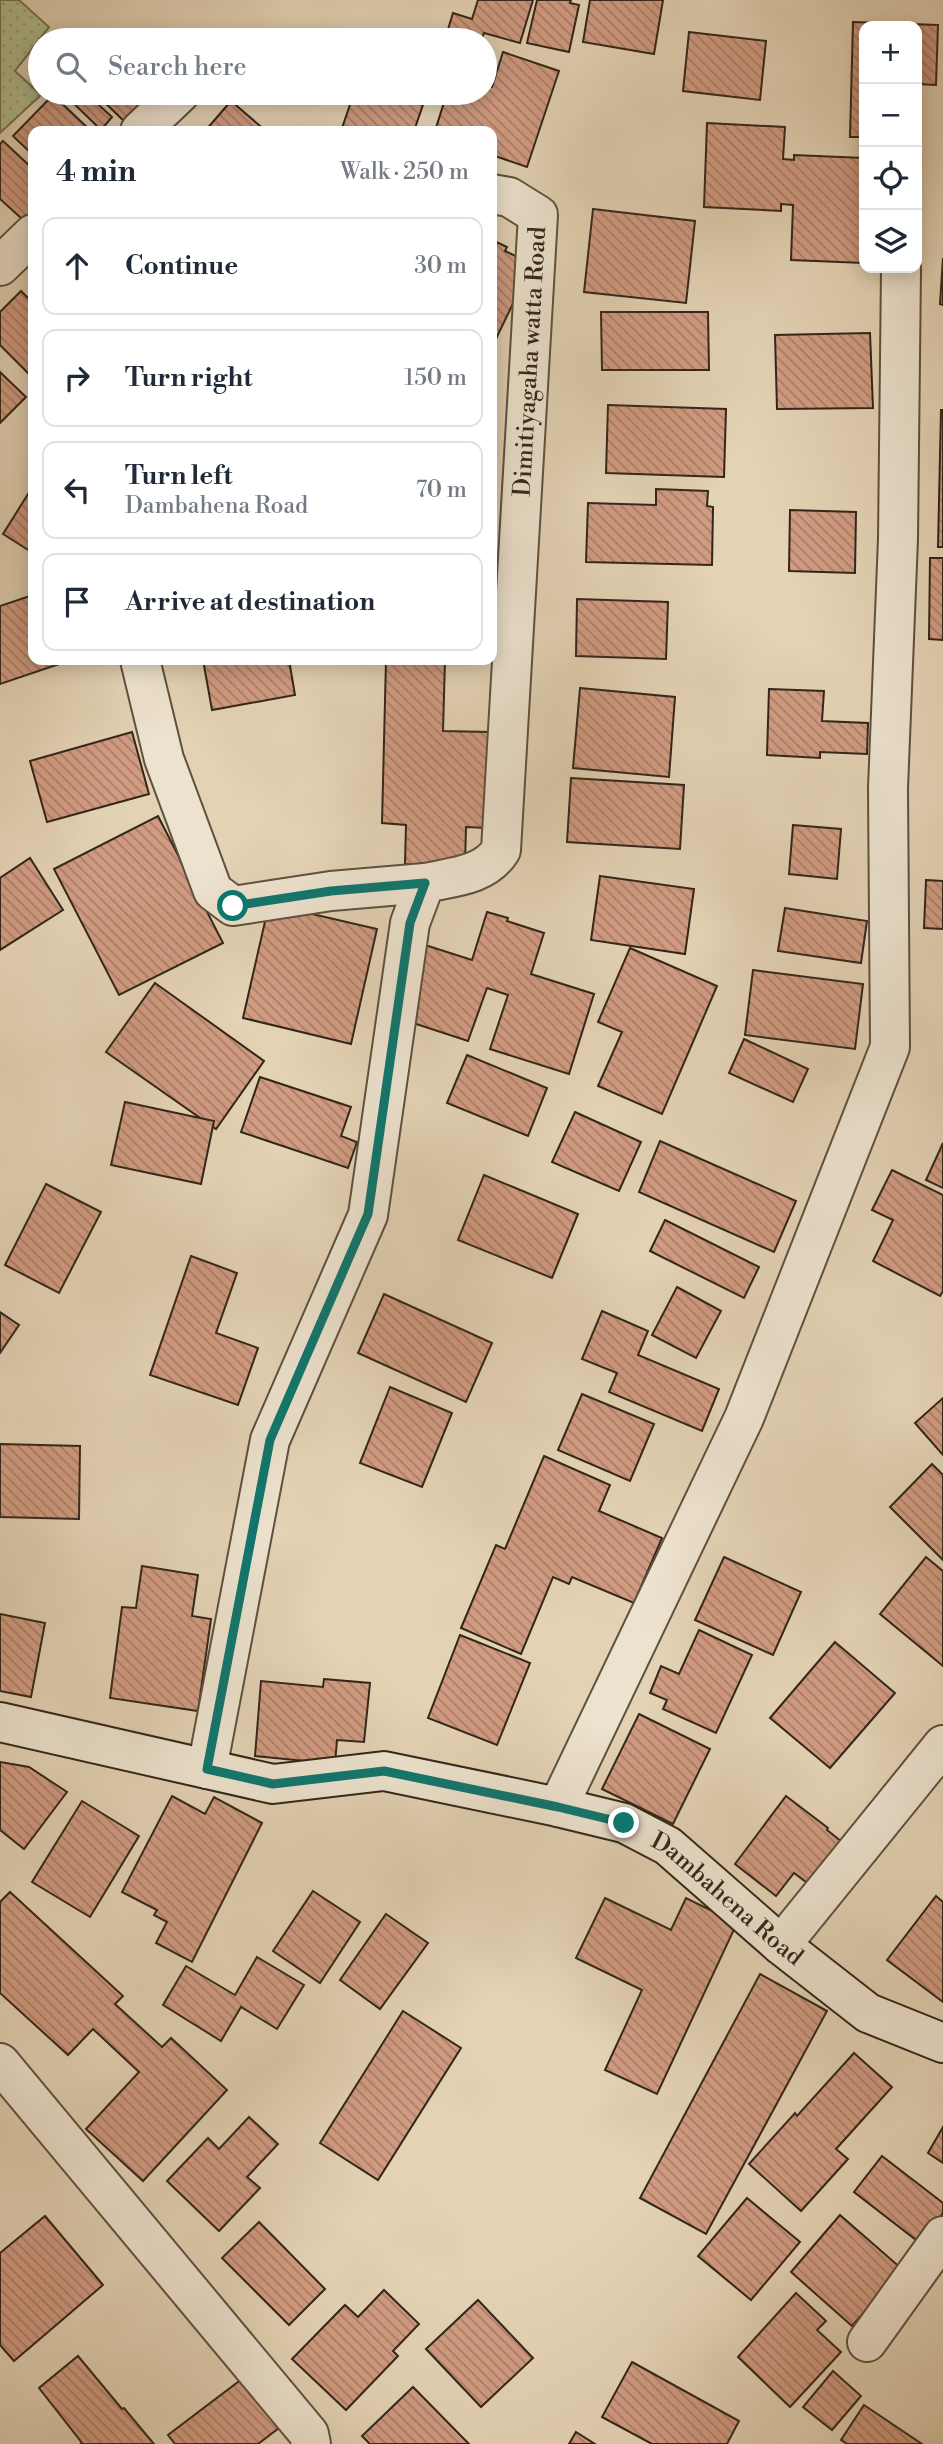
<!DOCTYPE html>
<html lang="en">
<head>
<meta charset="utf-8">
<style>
  :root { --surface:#fff; --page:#f6f6f7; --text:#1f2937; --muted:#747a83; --line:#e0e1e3 }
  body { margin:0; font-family:"Libre Bodoni",serif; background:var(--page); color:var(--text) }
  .controls { position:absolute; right:21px; top:21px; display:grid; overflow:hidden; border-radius:14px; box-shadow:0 4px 18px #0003 }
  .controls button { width:63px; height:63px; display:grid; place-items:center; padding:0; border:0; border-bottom:2px solid var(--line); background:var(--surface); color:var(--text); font:35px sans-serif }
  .stop { position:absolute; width:21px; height:21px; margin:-16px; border:5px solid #0f766e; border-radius:50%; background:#fff }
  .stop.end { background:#0f766e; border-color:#fff; box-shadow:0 2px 7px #0008 }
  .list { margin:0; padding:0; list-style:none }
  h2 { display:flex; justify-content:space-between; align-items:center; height:91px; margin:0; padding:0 28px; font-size:30px }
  h2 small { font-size:23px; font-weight:400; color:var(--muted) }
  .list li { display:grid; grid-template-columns:46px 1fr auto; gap:21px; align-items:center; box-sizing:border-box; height:98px; margin:0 14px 14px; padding:0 14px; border:2px solid var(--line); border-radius:14px }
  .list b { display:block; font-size:26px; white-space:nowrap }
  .list p { margin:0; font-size:23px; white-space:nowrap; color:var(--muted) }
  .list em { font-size:23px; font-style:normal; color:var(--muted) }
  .icon { flex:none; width:38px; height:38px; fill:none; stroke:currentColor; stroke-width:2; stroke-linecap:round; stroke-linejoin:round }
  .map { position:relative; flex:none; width:943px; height:2444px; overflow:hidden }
  .search { position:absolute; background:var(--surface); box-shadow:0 4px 18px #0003; left:28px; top:28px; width:469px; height:77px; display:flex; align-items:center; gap:18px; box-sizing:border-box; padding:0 24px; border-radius:38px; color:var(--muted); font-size:26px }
  .panel { position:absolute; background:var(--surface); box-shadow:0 4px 18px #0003; left:28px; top:126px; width:469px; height:539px; border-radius:14px }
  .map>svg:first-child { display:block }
</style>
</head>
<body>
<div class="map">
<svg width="943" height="2444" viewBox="0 0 943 2444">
  <defs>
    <pattern id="green-dots" width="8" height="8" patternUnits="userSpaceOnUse" patternTransform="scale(1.75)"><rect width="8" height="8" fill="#b1bd8f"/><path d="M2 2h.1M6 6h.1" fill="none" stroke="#99a27b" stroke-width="1.8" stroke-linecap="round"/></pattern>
    <pattern id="building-back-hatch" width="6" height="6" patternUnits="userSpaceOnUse" patternTransform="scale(1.75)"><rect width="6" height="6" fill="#d19b81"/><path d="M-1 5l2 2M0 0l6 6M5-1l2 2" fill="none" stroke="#aa7e69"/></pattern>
  </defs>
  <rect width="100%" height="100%" fill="#e3d2b4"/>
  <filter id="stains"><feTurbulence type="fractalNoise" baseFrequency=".00286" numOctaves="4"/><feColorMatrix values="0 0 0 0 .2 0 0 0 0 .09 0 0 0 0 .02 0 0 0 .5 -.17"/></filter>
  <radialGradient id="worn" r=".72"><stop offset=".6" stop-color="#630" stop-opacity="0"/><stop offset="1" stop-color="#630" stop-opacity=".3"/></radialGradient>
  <polygon fill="url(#green-dots)" stroke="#727254" stroke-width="2" points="0,0 19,0 49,27 15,71 41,95 0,133"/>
  <g fill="url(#building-back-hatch)" stroke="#32261a" stroke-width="2">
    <polygon points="478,0 533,0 520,43 484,33 481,40 445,39 453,13 472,19"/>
    <polygon points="537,0 571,0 570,3 579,5 569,52 527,43"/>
    <polygon points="590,0 663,0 654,54 583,42"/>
    <polygon points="853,22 938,25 936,85 917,84 917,26 864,26 864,137 850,137"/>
    <polygon points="689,32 766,41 760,100 683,91"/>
    <polygon points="503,52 559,71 527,167 492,155 492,131 435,131 447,93 467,93 476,96 477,93 485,93 485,84 492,87"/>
    <polygon points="63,93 86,93 112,117 101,130"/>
    <polygon points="95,93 160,93 129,126"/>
    <polygon points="354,93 427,93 414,131 341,131"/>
    <polygon points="53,95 91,131 33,131 33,155 13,136"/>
    <polygon points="231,101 266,131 205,131"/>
    <polygon points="707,123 785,127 783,159 794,160 794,155 864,158 864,263 791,260 793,205 781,204 781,211 704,207"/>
    <polygon points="3,141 33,169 33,229 0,199 0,144"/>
    <polygon points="593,209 695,221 686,303 584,292"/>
    <polygon points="492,240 507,247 505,251 532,264 493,345"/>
    <polygon points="943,258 943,305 940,304"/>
    <polygon points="21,291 33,303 33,378 0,345 0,312"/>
    <polygon points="601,312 708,312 709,370 602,370"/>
    <polygon points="870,333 873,408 777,409 775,335"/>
    <polygon points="0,372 26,397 0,423"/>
    <polygon points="608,405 726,409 724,477 606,473"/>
    <polygon points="941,410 943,410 943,547 938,547"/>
    <polygon points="33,486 33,553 3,534"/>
    <polygon points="656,489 708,491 707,506 713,507 712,565 586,562 588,503 656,505"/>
    <polygon points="790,510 856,512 855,573 789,571"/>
    <polygon points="930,558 943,558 943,640 929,639"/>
    <polygon points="33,595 33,660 71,660 0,684 0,606"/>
    <polygon points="577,599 668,602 666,659 576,656"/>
    <polygon points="203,660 289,660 295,695 212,710"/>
    <polygon points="386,660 445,660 443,731 489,732 486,828 466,827 465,865 405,864 406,825 382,823"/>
    <polygon points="580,688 675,697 669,777 573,768"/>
    <polygon points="769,689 824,691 822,721 868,723 867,754 820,752 820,758 767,755"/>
    <polygon points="132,732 149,794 47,822 30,761"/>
    <polygon points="571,778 684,785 680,849 567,842"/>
    <polygon points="158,816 223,943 119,995 54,869"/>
    <polygon points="793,825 841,829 837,879 789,874"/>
    <polygon points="30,858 63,910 0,950 0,878"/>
    <polygon points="600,876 694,889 685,954 591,940"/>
    <polygon points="926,880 943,881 943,929 924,928"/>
    <polygon points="269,904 377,929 351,1044 243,1018"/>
    <polygon points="785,908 867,921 861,963 778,951"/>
    <polygon points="487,912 508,918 507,921 544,933 531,974 594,994 569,1074 490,1049 508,995 487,988 468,1041 398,1018 422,944 472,960"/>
    <polygon points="630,948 717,986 662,1114 598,1086 622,1032 598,1022"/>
    <polygon points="753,970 863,984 855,1049 745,1035"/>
    <polygon points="155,983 264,1061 216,1129 106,1052"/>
    <polygon points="744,1039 808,1069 793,1102 729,1073"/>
    <polygon points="467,1055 547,1088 528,1136 447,1103"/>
    <polygon points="260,1077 351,1107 341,1136 357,1142 348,1168 241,1132"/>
    <polygon points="125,1102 214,1121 201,1184 111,1165"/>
    <polygon points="575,1112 641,1142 619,1191 552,1162"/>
    <polygon points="660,1141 796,1201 774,1252 639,1192"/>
    <polygon points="943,1143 943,1188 926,1180"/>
    <polygon points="892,1170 943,1195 943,1291 940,1296 873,1261 893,1220 872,1210"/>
    <polygon points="484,1175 578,1214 552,1278 458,1240"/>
    <polygon points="46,1184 101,1212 59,1293 5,1265"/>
    <polygon points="665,1220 759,1267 744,1298 650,1251"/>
    <polygon points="191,1256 237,1273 216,1333 258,1348 238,1405 150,1375"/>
    <polygon points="677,1287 721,1311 696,1358 652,1335"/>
    <polygon points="384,1294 492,1343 466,1402 358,1353"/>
    <polygon points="602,1311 648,1331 638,1355 719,1389 702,1431 609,1392 617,1373 582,1359"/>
    <polygon points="0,1312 19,1325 0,1353"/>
    <polygon points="390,1387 452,1413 422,1487 360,1463"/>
    <polygon points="582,1394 654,1424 630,1481 558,1450"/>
    <polygon points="943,1398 943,1455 915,1423"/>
    <polygon points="0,1444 80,1446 79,1519 0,1517"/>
    <polygon points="544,1456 610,1485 599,1511 662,1538 634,1603 572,1577 569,1584 553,1577 521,1654 461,1628 496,1545 505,1549"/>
    <polygon points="932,1464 943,1475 943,1560 890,1507"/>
    <polygon points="724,1557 801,1592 773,1655 695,1620"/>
    <polygon points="926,1557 943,1571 943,1666 880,1614"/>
    <polygon points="142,1566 198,1575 192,1616 211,1619 198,1711 110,1698 122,1607 136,1608"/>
    <polygon points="0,1614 45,1623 31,1697 0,1691"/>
    <polygon points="699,1630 752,1655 716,1733 663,1709 667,1700 650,1693 661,1666 679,1674"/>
    <polygon points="460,1635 530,1663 497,1745 428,1718"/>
    <polygon points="835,1642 895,1693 830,1768 770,1718"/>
    <polygon points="324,1679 370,1683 364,1742 337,1740 335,1764 255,1756 261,1681 323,1687"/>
    <polygon points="639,1714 710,1749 673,1824 602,1789"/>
    <polygon points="0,1762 29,1767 67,1792 24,1849 0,1830"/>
    <polygon points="172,1796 205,1814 214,1797 262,1823 192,1962 156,1943 167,1922 154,1915 157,1910 122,1892"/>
    <polygon points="786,1796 828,1828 827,1830 842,1842 810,1885 794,1873 776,1896 735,1864"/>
    <polygon points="82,1801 139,1836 90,1917 32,1882"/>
    <polygon points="313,1891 360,1922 320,1983 273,1951"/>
    <polygon points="10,1892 123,1996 115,2004 162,2047 171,2038 227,2090 143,2181 86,2129 139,2072 93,2029 68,2055 0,1993 0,1902"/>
    <polygon points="936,1896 943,1902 943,2002 887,1960"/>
    <polygon points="605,1898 671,1930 686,1898 737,1923 657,2094 605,2070 642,1990 576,1958"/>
    <polygon points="386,1914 428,1943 380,2009 340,1980"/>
    <polygon points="257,1957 304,1985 277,2029 241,2007 221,2041 163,2005 186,1966 235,1995"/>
    <polygon points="760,1974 827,2011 706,2234 640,2198"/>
    <polygon points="403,2011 461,2048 378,2180 320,2143"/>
    <polygon points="854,2053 892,2087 836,2149 848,2159 801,2211 749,2164 795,2113 797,2116"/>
    <polygon points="249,2117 278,2144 247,2177 260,2188 219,2231 167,2181 208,2138 219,2149"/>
    <polygon points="943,2127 943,2163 928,2153"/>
    <polygon points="882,2156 943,2203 943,2213 920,2243 854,2192"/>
    <polygon points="747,2198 800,2242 751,2300 698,2256"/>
    <polygon points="840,2215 902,2269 852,2326 791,2272"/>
    <polygon points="45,2216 103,2285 14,2361 0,2345 0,2253"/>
    <polygon points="259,2222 325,2289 289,2325 222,2258"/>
    <polygon points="384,2290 419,2324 393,2351 398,2356 346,2410 292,2359 345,2305 358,2317"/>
    <polygon points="796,2293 826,2321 817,2330 841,2352 790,2407 738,2357"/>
    <polygon points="478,2300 533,2358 481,2407 426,2349"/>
    <polygon points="78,2356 122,2409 124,2408 154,2444 80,2444 82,2443 39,2388"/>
    <polygon points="632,2362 739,2421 727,2444 652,2444 602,2417"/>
    <polygon points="833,2371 861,2396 832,2430 803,2407"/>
    <polygon points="242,2379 279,2428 258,2444 175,2444 168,2435"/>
    <polygon points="413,2387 469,2444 370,2444 362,2436"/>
    <polygon points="864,2405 922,2444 847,2444 841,2440"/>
    <polygon points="576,2432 595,2444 569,2444"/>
  </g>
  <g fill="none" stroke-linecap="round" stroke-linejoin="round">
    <defs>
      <g id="street">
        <polyline points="140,131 180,93"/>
        <polyline points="0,266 33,234"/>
        <polyline points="140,660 164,759 213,891 233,906 331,891 425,883"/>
        <path id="s1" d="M207,1769L270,1440L368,1215L410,923L425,883C452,877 485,876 501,850L538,215L509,197L492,194"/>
        <polyline points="558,1807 744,1418 890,1047 888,788 898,539 901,268"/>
        <polyline points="781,1945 943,1745"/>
        <polyline points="0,2063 309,2434 311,2444"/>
        <polyline points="867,2342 943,2236"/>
      </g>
      <g id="secondary">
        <path id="s2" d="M0,1722L273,1784L384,1771L558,1807L624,1823L668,1846L781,1945L868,2013L943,2043"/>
      </g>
    </defs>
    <use href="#street" stroke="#5e5140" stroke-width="42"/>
    <use href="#secondary" stroke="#32261a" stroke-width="42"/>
    <use href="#street" stroke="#ede2ce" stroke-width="38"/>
    <use href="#secondary" stroke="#ede2ce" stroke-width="38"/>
  </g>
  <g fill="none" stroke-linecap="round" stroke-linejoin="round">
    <polyline stroke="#0f766e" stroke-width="9" points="233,906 331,891 425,883 410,923 368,1214 270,1440 207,1769 273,1784 384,1771 558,1807 624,1823"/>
  </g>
  <g text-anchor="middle" stroke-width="5" stroke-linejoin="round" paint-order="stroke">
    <g font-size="24" fill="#32261a" stroke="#ede2ce">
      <text dy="8" stroke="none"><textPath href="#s1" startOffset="1493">Dimitiyagaha watta Road</textPath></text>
      <text dy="8" stroke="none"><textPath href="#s2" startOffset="766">Dambahena Road</textPath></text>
    </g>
  </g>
  <rect width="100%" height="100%" filter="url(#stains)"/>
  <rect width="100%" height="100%" fill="url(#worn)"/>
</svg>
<div class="controls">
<button>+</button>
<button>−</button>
<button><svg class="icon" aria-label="locate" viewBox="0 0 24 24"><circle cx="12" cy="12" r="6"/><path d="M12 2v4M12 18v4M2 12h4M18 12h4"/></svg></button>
<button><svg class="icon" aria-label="layers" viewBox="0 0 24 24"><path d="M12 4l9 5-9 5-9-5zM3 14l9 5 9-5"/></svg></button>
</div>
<div class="stop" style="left:233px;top:906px"></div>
<div class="stop end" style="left:624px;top:1823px"></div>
<div class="search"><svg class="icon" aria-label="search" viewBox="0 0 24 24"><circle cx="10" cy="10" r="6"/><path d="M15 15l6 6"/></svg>Search here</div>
<section class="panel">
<h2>4 min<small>Walk · 250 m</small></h2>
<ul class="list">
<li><svg class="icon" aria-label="ahead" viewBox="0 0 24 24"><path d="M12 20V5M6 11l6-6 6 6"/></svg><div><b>Continue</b></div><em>30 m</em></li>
<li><svg class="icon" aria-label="right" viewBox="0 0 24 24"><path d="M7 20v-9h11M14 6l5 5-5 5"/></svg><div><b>Turn right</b></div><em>150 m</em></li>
<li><svg class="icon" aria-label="left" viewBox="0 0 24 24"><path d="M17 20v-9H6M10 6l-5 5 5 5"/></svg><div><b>Turn left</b><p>Dambahena Road</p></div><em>70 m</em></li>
<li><svg class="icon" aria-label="arrive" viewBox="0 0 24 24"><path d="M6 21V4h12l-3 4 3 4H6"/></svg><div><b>Arrive at destination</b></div></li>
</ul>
</section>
</div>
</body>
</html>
